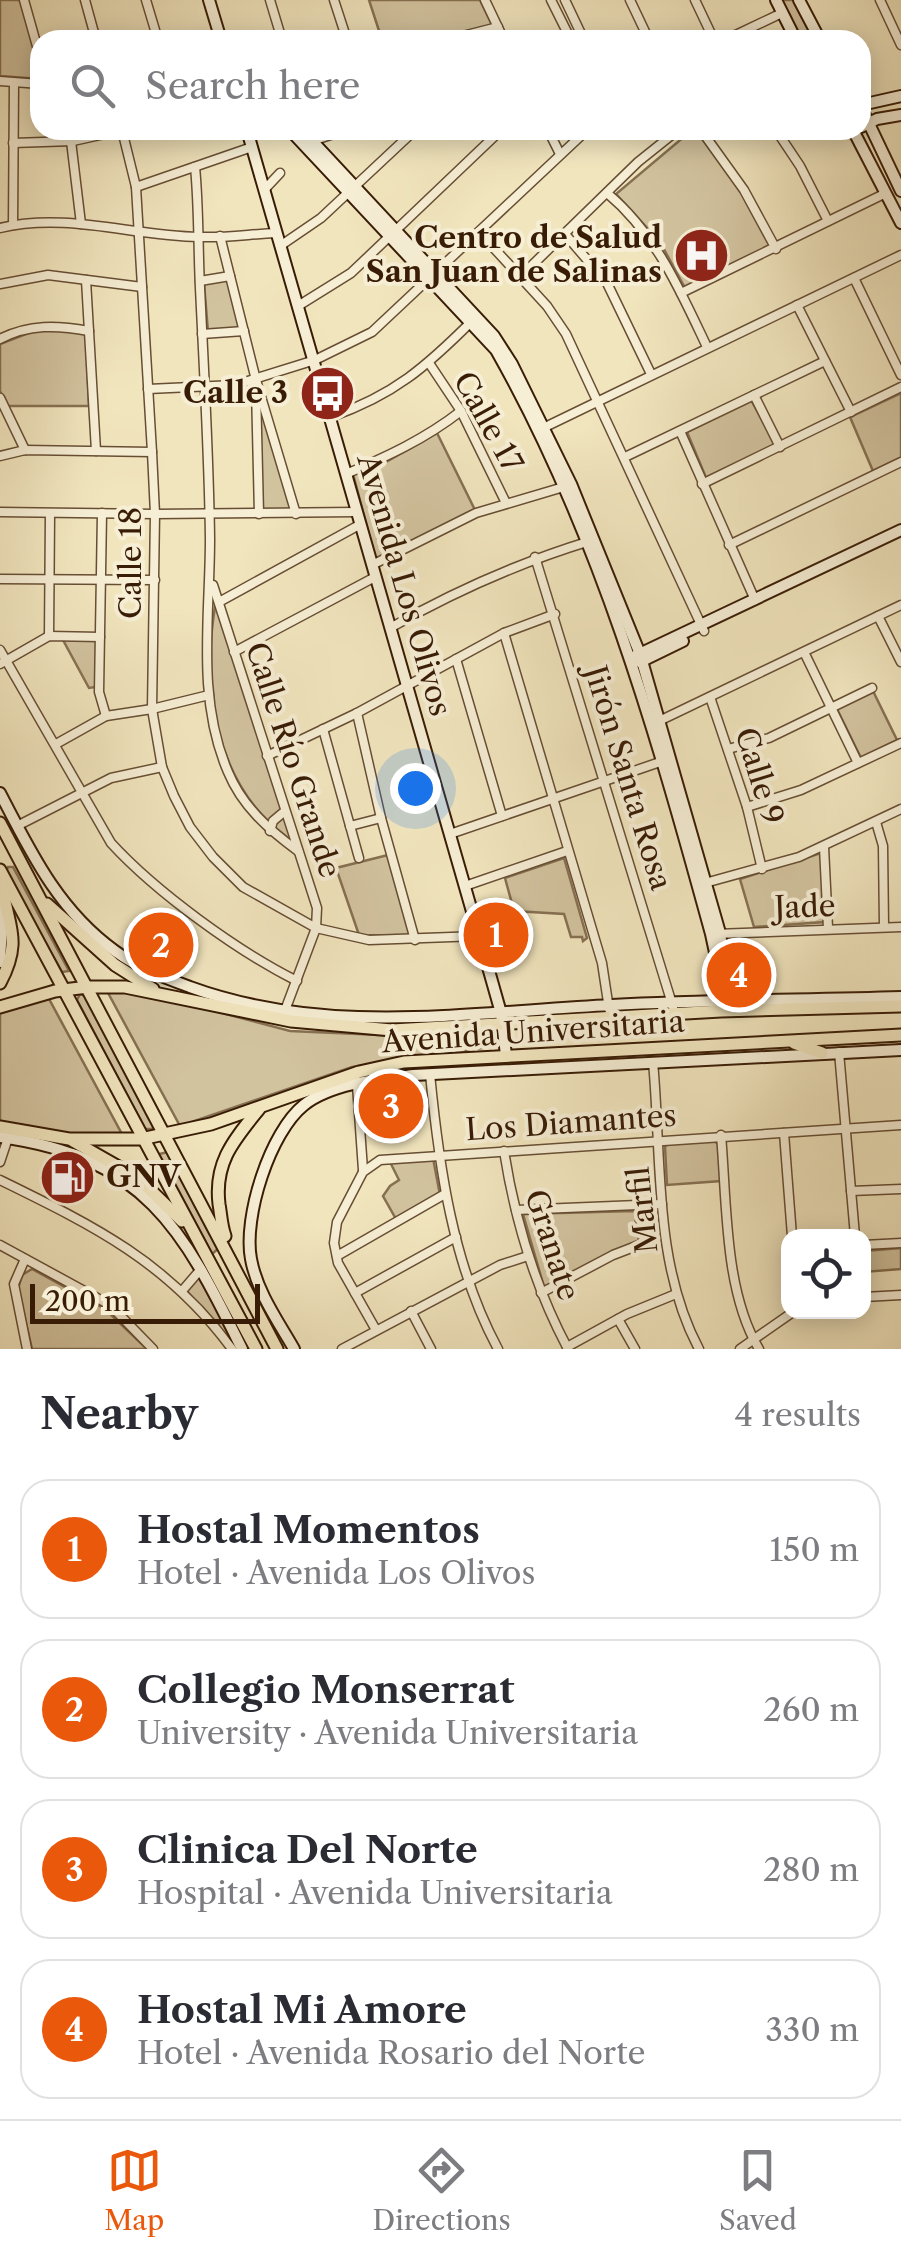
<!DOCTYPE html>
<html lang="en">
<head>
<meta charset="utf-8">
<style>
  :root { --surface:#fff; --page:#f2f2f3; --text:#2b2b33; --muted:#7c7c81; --line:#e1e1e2; --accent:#ea580c }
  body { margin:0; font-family:"Libre Caslon Text",serif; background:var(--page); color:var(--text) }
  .controls { position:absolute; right:30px; bottom:30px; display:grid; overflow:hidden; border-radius:20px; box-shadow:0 5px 25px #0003 }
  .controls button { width:90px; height:90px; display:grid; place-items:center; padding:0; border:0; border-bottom:2px solid var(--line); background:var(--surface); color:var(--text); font:50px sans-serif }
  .scale { position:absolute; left:30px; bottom:25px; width:230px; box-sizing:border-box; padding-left:10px; border:5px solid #391c05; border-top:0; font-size:28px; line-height:35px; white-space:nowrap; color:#391c05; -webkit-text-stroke:8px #f6eed5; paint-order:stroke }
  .you { position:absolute; left:415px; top:788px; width:35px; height:35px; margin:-25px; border:8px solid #fff; border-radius:50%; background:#1a73e8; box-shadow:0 0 0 15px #1a73e833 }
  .badge { display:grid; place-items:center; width:65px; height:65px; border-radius:50%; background:var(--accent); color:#fff; font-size:32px; font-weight:700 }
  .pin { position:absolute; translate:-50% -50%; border:5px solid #fff; box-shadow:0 2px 10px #0006 }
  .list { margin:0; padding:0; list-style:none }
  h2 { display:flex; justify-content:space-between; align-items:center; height:130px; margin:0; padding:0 40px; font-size:42px }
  h2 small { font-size:32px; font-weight:400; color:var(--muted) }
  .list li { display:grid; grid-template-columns:65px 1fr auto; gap:30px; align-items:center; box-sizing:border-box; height:140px; margin:0 20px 20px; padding:0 20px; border:2px solid var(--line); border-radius:30px }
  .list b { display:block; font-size:38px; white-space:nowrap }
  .list p { margin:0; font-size:32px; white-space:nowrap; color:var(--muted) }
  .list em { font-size:32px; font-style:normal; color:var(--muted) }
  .icon { flex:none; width:55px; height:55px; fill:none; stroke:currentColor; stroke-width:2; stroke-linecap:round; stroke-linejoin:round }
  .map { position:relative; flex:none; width:901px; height:1349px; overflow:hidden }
  .search { position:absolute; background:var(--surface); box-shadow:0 5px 25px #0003; left:30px; right:30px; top:30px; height:110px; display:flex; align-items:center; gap:25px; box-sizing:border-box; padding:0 35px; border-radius:30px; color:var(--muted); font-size:38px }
  .sheet { height:770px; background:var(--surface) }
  nav { display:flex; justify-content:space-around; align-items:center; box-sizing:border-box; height:140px; border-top:2px solid var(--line); background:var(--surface); font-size:28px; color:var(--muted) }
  nav a { display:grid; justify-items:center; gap:5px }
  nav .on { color:var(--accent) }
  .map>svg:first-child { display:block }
</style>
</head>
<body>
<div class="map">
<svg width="901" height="1349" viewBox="0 0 901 1349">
  <rect width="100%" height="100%" fill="#f1e5be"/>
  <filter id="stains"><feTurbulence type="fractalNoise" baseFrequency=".002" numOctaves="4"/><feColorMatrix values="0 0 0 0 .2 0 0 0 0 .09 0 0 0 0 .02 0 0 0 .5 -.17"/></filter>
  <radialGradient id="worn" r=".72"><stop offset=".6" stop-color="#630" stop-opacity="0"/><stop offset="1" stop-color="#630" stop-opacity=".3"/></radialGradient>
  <g fill="#d2c39f" stroke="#867052" stroke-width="2.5">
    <polygon points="0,0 22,0 40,65 40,79 0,76"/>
    <polygon points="369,0 480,0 492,25 430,40 382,40"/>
    <polygon points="781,0 794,0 814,40 802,40"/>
    <polygon points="692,130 696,130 747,200 771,245 685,288 660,242 616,194"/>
    <polygon points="227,279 240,329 208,332 204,283"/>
    <polygon points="39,329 86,333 89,406 8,406 0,391 0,344"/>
    <polygon points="901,393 901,458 873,471 850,417"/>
    <polygon points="751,400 776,445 707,480 687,432"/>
    <polygon points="258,406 264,407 293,511 261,511"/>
    <polygon points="437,433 475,510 381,559 375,557 353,474 384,463"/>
    <path d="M216,601L293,843C215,787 200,690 216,601Z"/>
    <polygon points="63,640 98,640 96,687 89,688"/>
    <polygon points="873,691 897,740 861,758 837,709"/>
    <polygon points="821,853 825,922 754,927 740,879"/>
    <polygon points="388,855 411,936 359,935 336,868"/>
    <polygon points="564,858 587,938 583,941 582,937 571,937 564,914 514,911 505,878"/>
    <polygon points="8,867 13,867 69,971 62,972 6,872"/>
    <polygon points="107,991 150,994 290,1031 426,1037 489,1030 494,1041 489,1047 352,1067 180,1126"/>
    <polygon points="80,994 86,996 154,1127 152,1129 145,1129 77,1000"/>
    <polygon points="48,997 123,1136 71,1135 0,1123 0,1013"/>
    <polygon points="714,1141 718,1144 721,1181 667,1185 665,1147 667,1144"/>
    <polygon points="168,1152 219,1248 212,1254 159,1154"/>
    <polygon points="433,1158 440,1195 396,1219 383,1196 390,1186 399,1180 389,1160"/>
    <polygon points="634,1211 639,1242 544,1287 523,1214"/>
    <polygon points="901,1248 901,1269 864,1272 864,1251"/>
    <polygon points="32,1269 105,1309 147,1349 32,1349 18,1289 22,1275"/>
    <polygon points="200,1274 239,1349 235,1349 186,1290"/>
  </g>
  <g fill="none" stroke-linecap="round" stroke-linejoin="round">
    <defs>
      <g id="street">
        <polyline points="24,0 40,57"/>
        <polyline points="85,0 96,40"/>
        <polyline points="146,0 158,40"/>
        <polyline points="270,0 282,40"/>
        <polyline points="334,0 347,40"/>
        <polyline points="485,0 504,40"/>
        <polyline points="551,0 571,40"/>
        <polyline points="565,0 584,40"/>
        <polyline points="630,0 649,40"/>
        <polyline points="695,0 714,40"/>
        <polyline points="880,0 901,45"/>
        <polyline points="447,40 498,27"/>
        <polyline points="725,40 782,13"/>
        <polyline points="0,81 40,84"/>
        <polyline points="122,130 136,187 152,452 155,514 152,709 162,767 174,796 190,827 213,857 243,887 316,928 369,940 479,936"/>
        <polyline points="548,130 560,154"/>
        <polyline points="701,130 744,190 776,249"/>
        <polyline points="776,130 800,166 828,221"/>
        <polyline points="71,141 81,224"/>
        <polyline points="312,141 346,130"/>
        <polyline points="13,143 73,141 123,130"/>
        <path d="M195,167C199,207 198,248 200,288C204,372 209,455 210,539C210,617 196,698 228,772C242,806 269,830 298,851"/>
        <polyline points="136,187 252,147"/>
        <polyline points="265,189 280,173"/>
        <path d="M607,193C656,234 680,290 707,347"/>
        <polyline points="13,225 14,83"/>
        <path d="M0,228C67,212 132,236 199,237C225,238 251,234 276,233"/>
        <polyline points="480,233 547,306 566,334 704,631"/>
        <polyline points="565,234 607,283 651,374"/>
        <polyline points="220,236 256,380 296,514"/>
        <polyline points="280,246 321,218 415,130"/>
        <polyline points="520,277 638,162 678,130"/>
        <polyline points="854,278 901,375"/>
        <polyline points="86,280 96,451"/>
        <polyline points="200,281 230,276"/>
        <polyline points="0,284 48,275 142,287"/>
        <polyline points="681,293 886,193"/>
        <polyline points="797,305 851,412"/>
        <polyline points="298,306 351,273 501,130"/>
        <polyline points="202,334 244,331"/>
        <path d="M0,339C29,324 57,325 89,331"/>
        <polyline points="429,363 461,411 506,503"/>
        <polyline points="148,389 235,385 315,360 372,332 587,130"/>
        <polyline points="256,389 259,514"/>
        <polyline points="754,395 780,447"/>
        <polyline points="0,398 25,450"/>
        <path d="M331,417C394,395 426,367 473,320"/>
        <polyline points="541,429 901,255"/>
        <polyline points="680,431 755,600"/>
        <polyline points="0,456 25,450 152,452"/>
        <polyline points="625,457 825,361"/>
        <path d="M346,474C388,456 425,439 461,411"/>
        <polyline points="702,484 901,387"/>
        <polyline points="0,512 155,514 357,512"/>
        <polyline points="102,513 99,692 106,716"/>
        <polyline points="729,545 901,462"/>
        <polyline points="535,557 673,1007"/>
        <polyline points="372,565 476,513 567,486"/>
        <polyline points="0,579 155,580"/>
        <polyline points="213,585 317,908 316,928 284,1013"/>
        <polyline points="219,602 361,524"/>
        <polyline points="878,616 901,662"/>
        <path d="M390,628C455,591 518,563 590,541"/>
        <polyline points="504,633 602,963 609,1009"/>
        <polyline points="49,636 50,514"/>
        <path d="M0,650L111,843C156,892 237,951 297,981"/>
        <polyline points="234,652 375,577"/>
        <polyline points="804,652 858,763"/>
        <polyline points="456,659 502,816"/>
        <polyline points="0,664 49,636 100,637"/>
        <polyline points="710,697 747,807 762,869"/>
        <polyline points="357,713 381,818 415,940"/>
        <polyline points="657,722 901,605"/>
        <polyline points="323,729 359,858"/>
        <polyline points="56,744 106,716 152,709 209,695"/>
        <polyline points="728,749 769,738 872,688"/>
        <polyline points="267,756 357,713 504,633 555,614"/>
        <polyline points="747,807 801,790 901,743"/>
        <polyline points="876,822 883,846 884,927"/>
        <polyline points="17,826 111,778 162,767"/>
        <polyline points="350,826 381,818"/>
        <polyline points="270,831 273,821 285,811"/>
        <polyline points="450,834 663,761"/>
        <polyline points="824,847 828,928"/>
        <polyline points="705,883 799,857 901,809"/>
        <polyline points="465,886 567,851"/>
        <polyline points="715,934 901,927"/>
        <polyline points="839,1052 855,1236"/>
        <path d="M653,1062C662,1157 653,1263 699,1349"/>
        <path d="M430,1074C439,1167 453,1266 498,1349"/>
        <polyline points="357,1085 363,1170"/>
        <polyline points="784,1133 792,1236"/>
        <path d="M721,1135C727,1202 724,1291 759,1349"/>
        <path d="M504,1151C515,1221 535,1287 568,1349"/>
        <polyline points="0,1162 8,1138"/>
        <path d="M0,1180C94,1226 168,1262 232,1349"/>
        <polyline points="851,1191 901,1189"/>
        <polyline points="516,1210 662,1204"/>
        <polyline points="0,1245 110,1305 153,1349"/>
        <polyline points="864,1245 901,1243"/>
        <polyline points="337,1256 445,1194"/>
        <polyline points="25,1259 14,1284 27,1349"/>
        <polyline points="182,1291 201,1269"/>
        <polyline points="355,1293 456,1237"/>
        <polyline points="541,1293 613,1255 639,1245"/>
        <polyline points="864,1297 901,1295"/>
        <polyline points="411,1311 431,1349"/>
        <polyline points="618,1319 635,1349"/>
        <polyline points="376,1330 338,1263 334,1243 337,1222 363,1172 380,1160 901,1125"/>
        <polyline points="567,1347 627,1314 676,1294"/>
        <polyline points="342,1349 500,1265 528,1256"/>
        <polyline points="740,1349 793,1312"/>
      </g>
      <g id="secondary">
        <polyline points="209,0 221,40"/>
        <polyline points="776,0 796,40"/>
        <polyline points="799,0 820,40"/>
        <polyline points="861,105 901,96"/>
        <polyline points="861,107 901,191"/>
        <polyline points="861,127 877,119 901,115"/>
        <polyline points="247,130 486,960 501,1013 506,1055"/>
        <path d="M290,130L496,350C599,532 656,733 711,934L719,971L720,1002"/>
        <polyline points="302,130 494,336 512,364 571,484 640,654 720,933 730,1002"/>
        <polyline points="853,130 901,223"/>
        <polyline points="635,656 901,530"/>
        <polyline points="640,662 683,641"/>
        <path d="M0,793C31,853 59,911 115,951C138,968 163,977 190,987C327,1037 470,1012 612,1005C708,1000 805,1000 901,997"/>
        <polyline points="0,962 3,905"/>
        <path d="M0,1137C144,1157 183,1228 242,1349"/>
        <path d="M294,1349C278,1321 257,1292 251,1259C243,1217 270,1132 304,1105C332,1083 380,1079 414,1075L901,1050"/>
      </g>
      <g id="primary">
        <polyline points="0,823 277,1349"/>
        <polyline points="0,870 256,1349"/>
        <polyline points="47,904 115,965 153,989"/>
        <path d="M0,983C25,936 4,923 2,878"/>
        <polyline points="0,1007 55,991 88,987 125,987 291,1021 392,1030 721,1011 901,1006"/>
        <polyline points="794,1043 822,1053"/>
        <polyline points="0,1127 69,1139 141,1139 211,1124 359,1072 404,1062 901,1035"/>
        <polyline points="73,1141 138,1178 182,1221"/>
        <path d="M225,1236C221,1225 221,1215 219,1204C214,1162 234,1140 259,1109"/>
      </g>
    </defs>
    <use href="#street" stroke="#674e33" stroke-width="11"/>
    <use href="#secondary" stroke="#391c05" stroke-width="14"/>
    <use href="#primary" stroke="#391c05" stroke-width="15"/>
    <use href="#street" stroke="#f6eed5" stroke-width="8"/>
    <use href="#secondary" stroke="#f6eed5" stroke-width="10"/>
    <use href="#primary" stroke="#f1e5be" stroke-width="11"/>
  </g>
  <defs>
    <symbol id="hospital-disc" viewBox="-11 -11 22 22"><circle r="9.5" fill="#8f2418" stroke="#f6eed5"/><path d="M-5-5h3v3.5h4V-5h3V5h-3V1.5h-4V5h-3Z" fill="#fff"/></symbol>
    <symbol id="bus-disc" viewBox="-11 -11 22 22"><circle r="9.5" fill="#8f2418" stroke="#f6eed5"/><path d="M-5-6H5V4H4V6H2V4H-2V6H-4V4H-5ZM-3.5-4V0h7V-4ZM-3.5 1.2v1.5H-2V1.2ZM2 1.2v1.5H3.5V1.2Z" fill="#fff"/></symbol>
    <symbol id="fuel-disc" viewBox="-11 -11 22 22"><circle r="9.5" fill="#8f2418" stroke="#f6eed5"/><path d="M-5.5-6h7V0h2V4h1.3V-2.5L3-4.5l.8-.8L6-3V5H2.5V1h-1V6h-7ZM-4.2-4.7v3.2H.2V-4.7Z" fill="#fff"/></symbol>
  </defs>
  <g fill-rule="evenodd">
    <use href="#hospital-disc" x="670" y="224" width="63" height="63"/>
    <use href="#bus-disc" x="296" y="362" width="63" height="63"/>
    <use href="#fuel-disc" x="36" y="1146" width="63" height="63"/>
  </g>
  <g text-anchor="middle" stroke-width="8" stroke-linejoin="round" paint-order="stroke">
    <g font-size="30" font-weight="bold" fill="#391c05" stroke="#f6eed5" text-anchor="end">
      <text x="662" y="248">Centro de Salud<tspan x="662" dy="34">San Juan de Salinas</tspan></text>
      <text x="288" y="403">Calle 3</text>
      <text x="106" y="1187" text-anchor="start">GNV</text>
    </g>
    <g font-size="30" fill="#391c05" stroke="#f6eed5">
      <text transform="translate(488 422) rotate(61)" y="10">Calle 17</text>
      <text transform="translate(131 563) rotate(-90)" y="10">Calle 18</text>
      <text transform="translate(404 585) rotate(74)" y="10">Avenida Los Olivos</text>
      <text transform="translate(293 760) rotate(72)" y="10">Calle Río Grande</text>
      <text transform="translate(759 776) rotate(73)" y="10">Calle 9</text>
      <text transform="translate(628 778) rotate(73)" y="10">Jirón Santa Rosa</text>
      <text transform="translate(805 907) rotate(-2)" y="10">Jade</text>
      <text transform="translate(533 1032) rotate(-4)" y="10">Avenida Universitaria</text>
      <text transform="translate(571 1123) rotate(-4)" y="10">Los Diamantes</text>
      <text transform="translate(643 1210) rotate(-96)" y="10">Marfil</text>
      <text transform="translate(552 1245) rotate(72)" y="10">Granate</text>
    </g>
  </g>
  <rect width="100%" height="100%" filter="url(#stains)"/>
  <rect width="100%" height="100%" fill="url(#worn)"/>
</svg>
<div class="controls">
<button><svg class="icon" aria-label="locate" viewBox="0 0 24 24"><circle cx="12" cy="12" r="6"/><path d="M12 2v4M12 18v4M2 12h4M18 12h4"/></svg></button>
</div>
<div class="scale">200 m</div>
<div class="you"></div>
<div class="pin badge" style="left:496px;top:935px">1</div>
<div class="pin badge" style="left:161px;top:945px">2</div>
<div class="pin badge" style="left:391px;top:1106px">3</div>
<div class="pin badge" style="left:739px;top:975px">4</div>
<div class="search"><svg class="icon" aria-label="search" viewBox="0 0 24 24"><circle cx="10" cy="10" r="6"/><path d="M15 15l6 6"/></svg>Search here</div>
</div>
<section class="sheet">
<h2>Nearby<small>4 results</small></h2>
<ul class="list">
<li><span class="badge">1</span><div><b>Hostal Momentos</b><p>Hotel · Avenida Los Olivos</p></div><em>150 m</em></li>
<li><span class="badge">2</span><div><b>Collegio Monserrat</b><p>University · Avenida Universitaria</p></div><em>260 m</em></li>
<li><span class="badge">3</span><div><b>Clinica Del Norte</b><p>Hospital · Avenida Universitaria</p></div><em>280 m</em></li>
<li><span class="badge">4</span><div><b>Hostal Mi Amore</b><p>Hotel · Avenida Rosario del Norte</p></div><em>330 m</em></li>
</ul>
</section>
<nav>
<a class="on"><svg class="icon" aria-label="map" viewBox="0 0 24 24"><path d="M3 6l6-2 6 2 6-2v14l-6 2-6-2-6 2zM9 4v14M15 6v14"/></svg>Map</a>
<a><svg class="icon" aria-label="directions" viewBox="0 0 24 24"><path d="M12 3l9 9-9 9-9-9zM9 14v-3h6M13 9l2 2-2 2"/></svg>Directions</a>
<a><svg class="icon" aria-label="saved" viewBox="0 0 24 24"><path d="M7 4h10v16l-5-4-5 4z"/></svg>Saved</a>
</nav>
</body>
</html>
